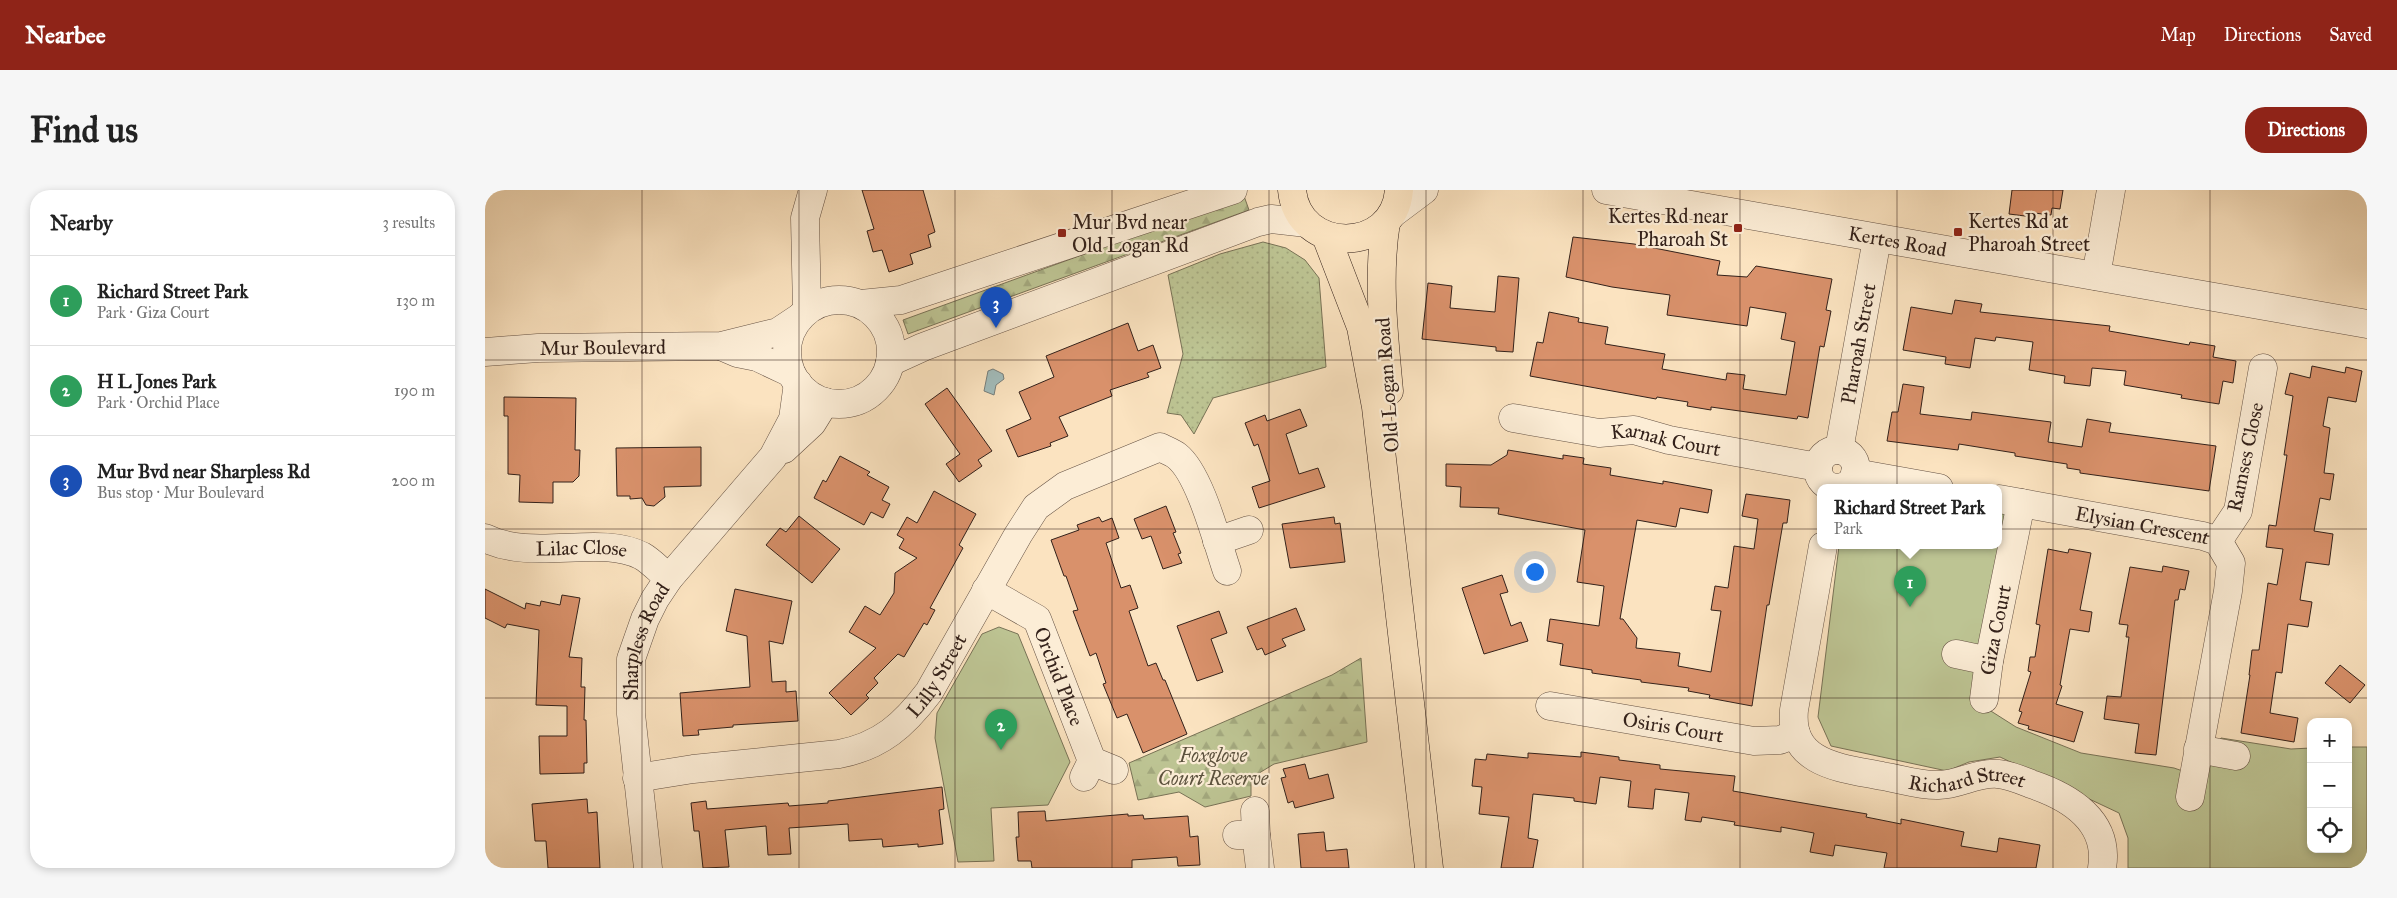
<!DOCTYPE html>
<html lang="en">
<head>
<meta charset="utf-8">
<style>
  :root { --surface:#fff; --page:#f6f6f6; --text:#222; --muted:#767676; --line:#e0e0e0; --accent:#8f2418 }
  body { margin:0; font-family:"IM FELL Great Primer",serif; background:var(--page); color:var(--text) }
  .controls { position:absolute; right:15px; bottom:15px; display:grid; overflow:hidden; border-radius:10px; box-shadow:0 2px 8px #0003 }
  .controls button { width:45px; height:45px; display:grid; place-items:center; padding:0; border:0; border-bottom:1px solid var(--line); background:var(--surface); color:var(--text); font:25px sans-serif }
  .you { position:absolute; left:1049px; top:381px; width:18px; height:18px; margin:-12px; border:4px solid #fff; border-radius:50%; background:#1a73e8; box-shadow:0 0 0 8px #1a73e833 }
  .badge { display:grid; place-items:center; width:32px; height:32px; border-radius:50%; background:var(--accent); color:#fff; font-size:16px; font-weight:700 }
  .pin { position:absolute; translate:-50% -41px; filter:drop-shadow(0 1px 2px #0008) }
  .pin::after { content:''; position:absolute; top:26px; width:18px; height:15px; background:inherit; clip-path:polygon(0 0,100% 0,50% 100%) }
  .popup { position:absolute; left:1332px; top:294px; width:185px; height:65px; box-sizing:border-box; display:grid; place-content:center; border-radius:10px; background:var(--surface); filter:drop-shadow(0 1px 4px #0005); font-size:16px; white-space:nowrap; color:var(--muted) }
  .popup b { font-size:19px; color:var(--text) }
  .popup::after { content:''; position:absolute; left:50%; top:100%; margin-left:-10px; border:10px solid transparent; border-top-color:var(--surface) }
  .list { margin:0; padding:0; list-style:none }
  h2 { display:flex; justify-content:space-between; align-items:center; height:65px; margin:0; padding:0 20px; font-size:21px }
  h2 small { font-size:16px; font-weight:400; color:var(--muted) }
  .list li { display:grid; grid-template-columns:32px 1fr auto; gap:15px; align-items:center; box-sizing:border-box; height:90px; padding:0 20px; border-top:1px solid var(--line) }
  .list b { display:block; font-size:19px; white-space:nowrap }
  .list p { margin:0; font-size:16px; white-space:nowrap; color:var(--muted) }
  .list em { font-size:16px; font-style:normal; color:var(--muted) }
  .icon { flex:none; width:28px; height:28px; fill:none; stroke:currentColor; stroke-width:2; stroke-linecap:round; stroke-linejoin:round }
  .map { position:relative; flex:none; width:1882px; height:678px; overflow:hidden; border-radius:20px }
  header { display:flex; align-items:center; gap:30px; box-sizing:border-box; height:70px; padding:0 25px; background:var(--accent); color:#fff }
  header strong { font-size:24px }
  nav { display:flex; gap:28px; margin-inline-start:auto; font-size:18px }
  .intro { display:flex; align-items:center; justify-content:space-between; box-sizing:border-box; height:120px; padding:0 30px }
  h1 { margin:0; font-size:35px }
  .button { padding:12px 22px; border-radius:20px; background:var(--accent); color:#fff; font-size:18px; font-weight:700 }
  main { display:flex; gap:30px; padding:0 30px }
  aside { flex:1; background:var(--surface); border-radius:20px; box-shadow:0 2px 8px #0003 }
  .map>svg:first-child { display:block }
</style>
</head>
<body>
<header>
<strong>Nearbee</strong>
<nav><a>Map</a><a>Directions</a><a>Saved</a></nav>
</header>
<div class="intro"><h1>Find us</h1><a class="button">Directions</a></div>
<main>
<aside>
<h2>Nearby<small>3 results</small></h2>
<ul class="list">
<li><span class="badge" style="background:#2e9e5b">1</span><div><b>Richard Street Park</b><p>Park · Giza Court</p></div><em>130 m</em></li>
<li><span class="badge" style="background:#2e9e5b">2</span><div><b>H L Jones Park</b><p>Park · Orchid Place</p></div><em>190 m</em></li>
<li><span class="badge" style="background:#1a4fb4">3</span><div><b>Mur Bvd near Sharpless Rd</b><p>Bus stop · Mur Boulevard</p></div><em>200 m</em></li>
</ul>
</aside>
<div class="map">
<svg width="1882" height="678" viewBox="0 0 1882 678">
  <defs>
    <pattern id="grass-dots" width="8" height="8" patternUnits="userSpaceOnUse" patternTransform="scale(1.25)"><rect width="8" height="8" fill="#bdc493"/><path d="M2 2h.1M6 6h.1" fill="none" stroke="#a3a87e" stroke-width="1.8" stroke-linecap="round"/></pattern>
    <pattern id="forest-firs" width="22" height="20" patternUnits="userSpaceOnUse" patternTransform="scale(1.25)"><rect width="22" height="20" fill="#bdc493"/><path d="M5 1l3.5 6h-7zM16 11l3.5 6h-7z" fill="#a3a87e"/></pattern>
  </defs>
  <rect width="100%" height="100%" fill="#fbe3c0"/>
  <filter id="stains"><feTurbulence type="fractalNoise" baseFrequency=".004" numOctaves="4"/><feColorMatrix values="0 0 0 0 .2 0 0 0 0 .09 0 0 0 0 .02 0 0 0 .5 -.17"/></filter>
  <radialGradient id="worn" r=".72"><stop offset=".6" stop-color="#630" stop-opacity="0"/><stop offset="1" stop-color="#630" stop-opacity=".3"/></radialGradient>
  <polygon fill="url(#grass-dots)" stroke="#787256" points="778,52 801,58 820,70 834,88 841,177 728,208 709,244 696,225 682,223 698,164 683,85 735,64"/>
  <g fill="url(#forest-firs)" stroke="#787256">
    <polygon points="759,6 764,20 423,144 418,130"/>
    <polygon points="876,468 882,552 789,574 766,588 766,606 720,617 694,602 653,610 644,573 847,485"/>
  </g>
  <g fill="#bdc493" stroke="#787256">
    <polygon points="1514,321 1521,322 1487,509 1531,537 1596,563 1689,578 1715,587 1736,548 1806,559 1826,558 1826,659 1863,659 1863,557 1882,557 1882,678 1643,678 1643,648 1634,623 1515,567 1484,572 1462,581 1346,556 1333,527 1354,356 1514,356"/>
    <polygon points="514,437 533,444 585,572 563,615 506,618 509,671 473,672 450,548 452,523 497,444"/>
  </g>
  <polygon fill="#a2bcbb" stroke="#767e7b" points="508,179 518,184 519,189 511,195 509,205 499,201 503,181"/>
  <g fill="#d9916b" stroke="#33211a">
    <polygon points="377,0 438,0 450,42 443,45 446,57 425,64 428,74 404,82 397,60 388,62 382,41 389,39"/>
    <polygon points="1527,0 1578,0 1575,19 1567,18 1566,25 1549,23 1548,27 1524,24"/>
    <polygon points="1088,47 1149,54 1235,71 1232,85 1262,87 1271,76 1347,89 1341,120 1346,121 1339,157 1335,156 1323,228 1313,226 1312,229 1226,217 1226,220 1202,216 1203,212 1172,207 1171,209 1045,186 1052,152 1058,153 1064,122 1094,128 1093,132 1123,137 1120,154 1180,164 1177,179 1241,190 1242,183 1260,185 1258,199 1301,205 1310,152 1296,149 1301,123 1265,117 1262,136 1182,125 1185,105 1127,97 1081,87"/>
    <polygon points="1013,86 1034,88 1028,162 1011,161 1011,157 937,149 943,93 967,96 965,118 1010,122"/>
    <polygon points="1470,110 1497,114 1495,122 1625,136 1624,141 1704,155 1705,152 1730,156 1728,167 1751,171 1748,193 1738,191 1734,214 1696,208 1697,205 1639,195 1641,181 1607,178 1605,196 1579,193 1580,186 1544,180 1548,152 1511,147 1510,151 1490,148 1485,178 1460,174 1461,167 1418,160 1426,117 1467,124"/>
    <polygon points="643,133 653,161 668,155 676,178 662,183 664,187 625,200 627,206 574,227 583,246 565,253 566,256 533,267 521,240 546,229 534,202 569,187 561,166"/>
    <polygon points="1827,176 1860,183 1861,177 1877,181 1871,212 1843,207 1838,236 1845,238 1839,283 1849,284 1845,310 1835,308 1829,341 1848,344 1844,375 1821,372 1815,410 1827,412 1823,437 1803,434 1797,483 1791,482 1785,523 1813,528 1809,552 1756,543 1765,485 1764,485 1767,460 1774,460 1783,393 1792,395 1798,359 1781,357 1784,335 1791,336 1802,265 1799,265 1808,206 1800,204 1805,183 1825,188"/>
    <polygon points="1418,194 1439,197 1435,224 1486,230 1487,222 1566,232 1563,252 1597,257 1602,229 1626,233 1624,242 1731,256 1724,301 1595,283 1595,280 1582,278 1582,274 1530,266 1530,263 1474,254 1473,260 1402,251 1407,222 1413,222"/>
    <polygon points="462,198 507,261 493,270 497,276 474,292 461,274 475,264 440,214"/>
    <polygon points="19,207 91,208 90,260 95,260 94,286 88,292 68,292 68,313 34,312 35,285 23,284 23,226 19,226"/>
    <polygon points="815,219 822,236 801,244 814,284 833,278 840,297 774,318 767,297 785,291 773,254 769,256 760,233 780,225 782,231"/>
    <polygon points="216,257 216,296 179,297 180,307 169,316 161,315 157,308 145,309 145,306 132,306 131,258"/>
    <polygon points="1023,260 1078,269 1078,265 1099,268 1098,274 1126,278 1125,285 1178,294 1178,291 1227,300 1223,323 1195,318 1191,337 1152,330 1135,429 1138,429 1152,448 1151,458 1195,463 1193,476 1226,482 1236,421 1226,420 1230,396 1243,398 1249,356 1269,359 1273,329 1257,326 1261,304 1305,310 1302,333 1298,333 1284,415 1282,415 1267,516 1224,508 1225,505 1203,501 1204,498 1156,492 1156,490 1107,483 1107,480 1075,475 1078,454 1062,451 1065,429 1114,436 1119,396 1092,392 1100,340 1013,324 1014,318 975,317 976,297 961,296 961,274 1006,275 1022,265"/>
    <polygon points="355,266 385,282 382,285 404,297 397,310 405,314 398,328 386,322 379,335 329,308 338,290 341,292"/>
    <polygon points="449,301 491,324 474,355 478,358 445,418 450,420 442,435 439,433 419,467 413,464 389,488 393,493 381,505 384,508 366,525 344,503 391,458 364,442 380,416 395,425 409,403 410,383 432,368 414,358 419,349 412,345 422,327 432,333"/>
    <polygon points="681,316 691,342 688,343 696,363 693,364 697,373 678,379 666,346 657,349 649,329"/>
    <polygon points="314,326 355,359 327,393 281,355 295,338 301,342"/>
    <polygon points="614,327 617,332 627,328 634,348 621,353 636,398 645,395 653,418 644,421 663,476 671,473 678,490 680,490 702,544 658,563 642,524 632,528 618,494 621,493 611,463 605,466 588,421 593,420 581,386 579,386 566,350 594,340 592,335"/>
    <polygon points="849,327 850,334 855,333 860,372 805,378 797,334"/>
    <polygon points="1563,359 1583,363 1584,359 1606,363 1595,420 1607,422 1604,442 1585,439 1575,495 1577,496 1571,514 1598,522 1589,552 1543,539 1544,536 1533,533 1537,522 1534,521 1546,482 1543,481 1545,467 1550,467 1555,435 1551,434"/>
    <polygon points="1678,376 1704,381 1700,400 1695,399 1693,410 1690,410 1671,565 1650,563 1654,534 1619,529 1622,506 1636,507 1644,447 1641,447 1643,435 1634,434 1645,377 1677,382"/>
    <polygon points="1017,385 1023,402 1015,404 1026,436 1036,432 1043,451 999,464 977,398"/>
    <polygon points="0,399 40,419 41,413 55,416 56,411 75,415 77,405 95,408 84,467 97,468 96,497 100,497 99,530 101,530 102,573 99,573 99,583 55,584 54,546 82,546 82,516 51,515 54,440 22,434 20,438 0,428"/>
    <polygon points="250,399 307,411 298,454 284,451 287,492 301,491 301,502 311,501 313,531 248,535 248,537 213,540 214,545 198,546 195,503 265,497 262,446 241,441"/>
    <polygon points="811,418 820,440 797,449 801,456 780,465 777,458 772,460 762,437"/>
    <polygon points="734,421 742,443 726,449 738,482 712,491 692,436"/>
    <polygon points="1855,475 1880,495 1865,513 1840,493"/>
    <polygon points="1096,562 1134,567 1134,570 1175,575 1175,579 1250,586 1248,601 1382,624 1381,627 1416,634 1416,629 1479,642 1476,656 1512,662 1514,648 1555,655 1551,678 1399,678 1402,663 1350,655 1348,666 1325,662 1329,643 1296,637 1296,642 1249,635 1250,632 1217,627 1216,632 1200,630 1204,603 1170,599 1168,619 1143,617 1146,591 1115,587 1111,614 1089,611 1089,608 1048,604 1043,648 1053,650 1048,678 1016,678 1024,627 994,624 997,597 987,596 990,569 1001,570 1002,564 1043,568 1043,563 1096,567"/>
    <polygon points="820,574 824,589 843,584 849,608 810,618 808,611 803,613 796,588 801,587 798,579"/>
    <polygon points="457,597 459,619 454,620 458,654 433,657 433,654 398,657 397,649 364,651 363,634 304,638 306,664 283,665 281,636 240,640 244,677 218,678 214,641 209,641 206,613 221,611 222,619 303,613 304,616 343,613 343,611"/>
    <polygon points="102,609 103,623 112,622 115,678 63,678 61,651 50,651 47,614"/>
    <polygon points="560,621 561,631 643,624 643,626 658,625 659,629 703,626 705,647 713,646 715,675 693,676 692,667 647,670 647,678 547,678 546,671 533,671 531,647 534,647 533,622"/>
    <polygon points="839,642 841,661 862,659 864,678 816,678 813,644"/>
  </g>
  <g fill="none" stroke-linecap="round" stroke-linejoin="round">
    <defs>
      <g id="minor">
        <path id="s1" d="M1121,0L1882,134"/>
        <polyline points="907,24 939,0"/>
        <polyline points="1611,86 1626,0"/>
        <circle cx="354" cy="162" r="52"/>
        <polyline points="376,114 416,110 748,0"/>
        <polyline points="322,120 320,28 328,0"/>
        <polyline points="238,157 252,163 272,167 306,183"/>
        <path id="s2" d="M0,162L53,158L236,156L293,142L314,128"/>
        <polyline points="405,172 438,157 773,32 786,29 822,33"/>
        <path id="s3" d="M1028,228L1114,243L1149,240L1184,250L1333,277"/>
        <polyline points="299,259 327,233 340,212"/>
        <path id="s4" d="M1354,260L1392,49"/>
        <circle cx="1352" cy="279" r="19"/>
        <polyline points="1370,283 1454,298"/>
        <path id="s5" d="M1514,309L1718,346L1733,351L1746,373L1743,401L1705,607"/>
        <path id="s6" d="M0,348C47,372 115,344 157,366C166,371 175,381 184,388"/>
        <polyline points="732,351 764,340"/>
        <polyline points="1733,351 1753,321 1778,178"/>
        <path id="s7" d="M1338,356L1309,520C1304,575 1357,578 1397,586C1416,589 1435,596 1454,595C1474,595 1492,582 1513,584C1525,585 1536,590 1546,594C1585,607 1625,631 1617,678"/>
        <path id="s8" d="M501,400L552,429L607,571"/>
        <polyline points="1471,464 1504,471"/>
        <path id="s9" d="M1499,509L1504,471L1536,313"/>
        <path id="s10" d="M1065,516L1269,551L1295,550L1311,544"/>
        <polyline points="1713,559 1751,566"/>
        <polyline points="599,587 607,571 629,580"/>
        <path id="s11" d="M152,588L208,579L354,564C396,556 419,535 444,502L533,345L551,317L580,296L675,257C680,260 687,262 692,266C715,284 732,352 742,381"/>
        <polyline points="752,645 771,645 770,621"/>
        <polyline points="771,645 775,678"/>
        <path id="s12" d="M163,678L146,524V469L160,429L170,409L184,388L288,267L308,229L313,193"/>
      </g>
      <g id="major">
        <path d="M807,0C813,64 909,65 914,0"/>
        <path d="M901,32C892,88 899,145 904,201"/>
        <polyline points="841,46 876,137 891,217 944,678"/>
      </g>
    </defs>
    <use href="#minor" stroke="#655244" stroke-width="29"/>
    <use href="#major" stroke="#33211a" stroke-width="29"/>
    <use href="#minor" stroke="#fcedd6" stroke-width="28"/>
    <use href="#major" stroke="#fbe3c0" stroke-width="28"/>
  </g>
  <path fill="none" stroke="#33211a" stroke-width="1" stroke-opacity="0.55" d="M157,0V678M314,0V678M470,0V678M627,0V678M784,0V678M941,0V678M1098,0V678M1255,0V678M1412,0V678M1568,0V678M1725,0V678M0,170H1882M0,339H1882M0,508H1882"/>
  <g fill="#8f2418" stroke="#fcedd6" stroke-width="2">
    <rect x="1248" y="33" width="10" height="10" rx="2.5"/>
    <rect x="1468" y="37" width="10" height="10" rx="2.5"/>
    <rect x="572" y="38" width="10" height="10" rx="2.5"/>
  </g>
  <g text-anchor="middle" stroke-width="4.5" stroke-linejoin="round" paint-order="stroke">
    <g font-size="20" fill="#33211a" stroke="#fcedd6" text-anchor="start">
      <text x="1243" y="33" text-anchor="end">Kertes Rd near<tspan x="1243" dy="23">Pharoah St</tspan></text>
      <text x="1483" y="38">Kertes Rd at<tspan x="1483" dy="23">Pharoah Street</tspan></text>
      <text x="587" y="39">Mur Bvd near<tspan x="587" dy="23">Old Logan Rd</tspan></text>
    </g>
    <g font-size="20" fill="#33211a" stroke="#fcedd6">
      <text dy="7" stroke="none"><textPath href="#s1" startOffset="296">Kertes Road</textPath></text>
      <text dy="7" stroke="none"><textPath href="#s4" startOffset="108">Pharoah Street</textPath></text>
      <text dy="7" stroke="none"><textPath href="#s2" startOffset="118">Mur Boulevard</textPath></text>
      <text transform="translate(902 195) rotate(-94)" y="7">Old Logan Road</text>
      <text dy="7" stroke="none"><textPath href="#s3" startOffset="155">Karnak Court</textPath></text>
      <text transform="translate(1760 267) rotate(-78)" y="7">Ramses Close</text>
      <text dy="7" stroke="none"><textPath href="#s5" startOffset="146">Elysian Crescent</textPath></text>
      <text dy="7" stroke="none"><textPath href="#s6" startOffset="98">Lilac Close</textPath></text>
      <text dy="7" stroke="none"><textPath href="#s9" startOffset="70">Giza Court</textPath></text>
      <text dy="7" stroke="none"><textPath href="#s12" startOffset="230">Sharpless Road</textPath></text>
      <text dy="7" stroke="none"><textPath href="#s11" startOffset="334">Lilly Street</textPath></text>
      <text dy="7" stroke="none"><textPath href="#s8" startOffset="120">Orchid Place</textPath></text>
      <text dy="7" stroke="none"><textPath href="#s10" startOffset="125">Osiris Court</textPath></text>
      <text dy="7" stroke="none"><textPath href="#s7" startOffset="378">Richard Street</textPath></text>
    </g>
    <g font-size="20" font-style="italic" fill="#5c523e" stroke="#fcedd6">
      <text x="728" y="572">Foxglove<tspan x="728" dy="23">Court Reserve</tspan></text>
    </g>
  </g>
  <rect width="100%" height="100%" filter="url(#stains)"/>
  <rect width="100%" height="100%" fill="url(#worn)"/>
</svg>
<div class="controls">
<button>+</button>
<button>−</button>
<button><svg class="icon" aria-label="locate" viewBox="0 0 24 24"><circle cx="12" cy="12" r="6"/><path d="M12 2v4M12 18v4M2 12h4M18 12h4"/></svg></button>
</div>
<div class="you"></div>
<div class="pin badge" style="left:1425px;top:417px;background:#2e9e5b">1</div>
<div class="popup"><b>Richard Street Park</b>Park</div>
<div class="pin badge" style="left:516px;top:560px;background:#2e9e5b">2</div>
<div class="pin badge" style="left:511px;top:138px;background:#1a4fb4">3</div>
</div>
</main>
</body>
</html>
